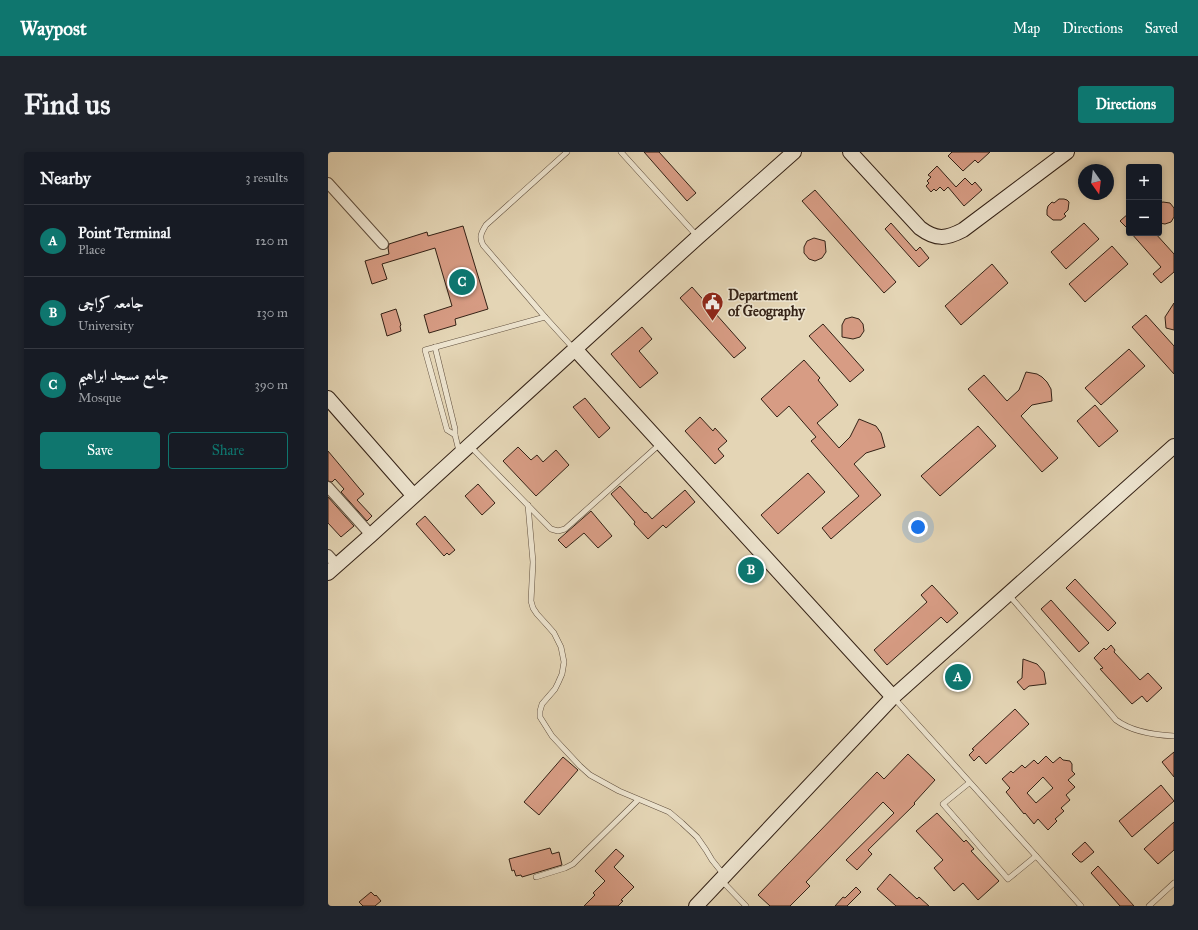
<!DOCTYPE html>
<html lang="en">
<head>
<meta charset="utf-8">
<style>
  :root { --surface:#171b24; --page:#20242c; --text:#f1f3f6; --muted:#9ea1a6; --line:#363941; --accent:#0f766e }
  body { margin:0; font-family:"IM FELL Great Primer",Amiri,serif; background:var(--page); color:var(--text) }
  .controls { position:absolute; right:12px; top:12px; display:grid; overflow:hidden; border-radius:4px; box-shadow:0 2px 6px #0003 }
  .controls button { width:36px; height:36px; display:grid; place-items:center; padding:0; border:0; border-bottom:1px solid var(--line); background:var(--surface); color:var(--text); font:20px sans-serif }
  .compass { position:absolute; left:750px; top:12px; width:36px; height:36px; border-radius:50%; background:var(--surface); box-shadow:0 2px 6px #0003; rotate:166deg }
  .you { position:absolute; left:590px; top:375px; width:14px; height:14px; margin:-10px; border:3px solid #fff; border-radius:50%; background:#1a73e8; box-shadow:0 0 0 6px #1a73e833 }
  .badge { display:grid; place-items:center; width:26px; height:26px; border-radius:50%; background:var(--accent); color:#fff; font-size:13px; font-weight:700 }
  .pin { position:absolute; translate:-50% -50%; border:2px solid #fff; box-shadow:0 1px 4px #0006 }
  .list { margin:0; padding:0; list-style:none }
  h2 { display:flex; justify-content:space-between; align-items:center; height:52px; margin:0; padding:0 16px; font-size:17px }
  h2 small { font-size:13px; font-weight:400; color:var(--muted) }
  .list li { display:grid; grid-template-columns:26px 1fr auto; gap:12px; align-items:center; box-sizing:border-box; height:72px; padding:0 16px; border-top:1px solid var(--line) }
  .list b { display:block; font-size:15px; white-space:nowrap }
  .list p { margin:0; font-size:13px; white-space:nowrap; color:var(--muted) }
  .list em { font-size:13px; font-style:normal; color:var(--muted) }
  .actions { display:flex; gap:8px; padding:12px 16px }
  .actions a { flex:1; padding:9px 0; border:1px solid var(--accent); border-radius:4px; text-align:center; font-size:14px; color:var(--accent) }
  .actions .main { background:var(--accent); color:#fff }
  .map { position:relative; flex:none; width:846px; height:754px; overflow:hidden; border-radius:4px }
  header { display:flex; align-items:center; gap:24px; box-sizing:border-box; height:56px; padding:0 20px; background:var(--accent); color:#fff }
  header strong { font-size:19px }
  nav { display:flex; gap:22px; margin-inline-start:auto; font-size:14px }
  .intro { display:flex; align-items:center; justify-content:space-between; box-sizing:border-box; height:96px; padding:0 24px }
  h1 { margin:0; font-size:28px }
  .button { padding:10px 18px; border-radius:4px; background:var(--accent); color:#fff; font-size:14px; font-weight:700 }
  main { display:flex; gap:24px; padding:0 24px }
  aside { flex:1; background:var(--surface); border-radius:4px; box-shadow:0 2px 6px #0003 }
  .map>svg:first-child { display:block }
</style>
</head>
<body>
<header>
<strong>Waypost</strong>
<nav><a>Map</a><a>Directions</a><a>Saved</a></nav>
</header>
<div class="intro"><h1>Find us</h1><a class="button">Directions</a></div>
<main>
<aside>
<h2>Nearby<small>3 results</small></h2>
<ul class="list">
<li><span class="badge">A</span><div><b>Point Terminal</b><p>Place</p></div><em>120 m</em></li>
<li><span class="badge">B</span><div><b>جامعہ کراچی</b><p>University</p></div><em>130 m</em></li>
<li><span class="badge">C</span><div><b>جامع مسجد ابراہیم</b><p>Mosque</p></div><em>390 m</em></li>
</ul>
<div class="actions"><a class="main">Save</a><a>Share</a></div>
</aside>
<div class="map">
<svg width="846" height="754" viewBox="0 0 846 754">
  <rect width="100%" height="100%" fill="#e4d5b5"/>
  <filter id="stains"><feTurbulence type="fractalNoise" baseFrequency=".005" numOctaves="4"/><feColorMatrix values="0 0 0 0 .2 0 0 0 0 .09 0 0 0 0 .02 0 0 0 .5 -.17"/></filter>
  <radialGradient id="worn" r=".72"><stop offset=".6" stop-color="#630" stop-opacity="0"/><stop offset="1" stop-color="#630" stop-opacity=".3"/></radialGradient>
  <g fill="#d79c84" stroke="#342216" fill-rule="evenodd">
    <polygon points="316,0 331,0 368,41 359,49"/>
    <polygon points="624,0 662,0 650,11 647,8 635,19 620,4"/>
    <polygon points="609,14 628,35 637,26 644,33 647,30 654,38 636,54 620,35 616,39 612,35 608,39 606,37 603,40 598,34 601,31 599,29 603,25 600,23"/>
    <polygon points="487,38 568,130 556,141 474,49"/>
    <polygon points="731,47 736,47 739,48 741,50 740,58 736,62 738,64 733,68 725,68 719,63 719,58 720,54 724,50 726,51"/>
    <polygon points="835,50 842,51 846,56 846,65 843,70 837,72 831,71 831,51"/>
    <polygon points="801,61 801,78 792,69"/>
    <polygon points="563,71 588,99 592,95 601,106 591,115 557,77"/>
    <polygon points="756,71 771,87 738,117 723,100"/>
    <polygon points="135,74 160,157 127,167 128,173 101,181 96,163 124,154 107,96 54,112 59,127 44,132 37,109 61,102 60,96 61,92 99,80 100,84"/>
    <polygon points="803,81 827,81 846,102 846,120 833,131 825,122 833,115"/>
    <polygon points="486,86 497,89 498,100 494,106 487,109 481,107 476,101 476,95 479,89"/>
    <polygon points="784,94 800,112 757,150 741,132"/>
    <polygon points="664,112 680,131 633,173 617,154"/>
    <polygon points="364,135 418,196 406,206 352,146"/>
    <polygon points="846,151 846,178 838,176 837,165"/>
    <polygon points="68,157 73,173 72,174 73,179 59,184 53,162"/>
    <polygon points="818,163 846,194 846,222 804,175"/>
    <polygon points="524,165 531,167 535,172 536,179 532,185 525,187 514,185 514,173 517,167"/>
    <polygon points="495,172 536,218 522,230 481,184"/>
    <polygon points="314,175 324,187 311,199 330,221 312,236 283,202"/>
    <polygon points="801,197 817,214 773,253 757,236"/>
    <polygon points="476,208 492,226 490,228 510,253 489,271 511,296 522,285 531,267 548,274 553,281 557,295 538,301 526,312 553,343 503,387 494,376 531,344 483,289 488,285 461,254 449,265 433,247"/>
    <polygon points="698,220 709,222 714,225 719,230 723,237 724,249 704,253 693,264 730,306 714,320 640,237 656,223 679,249 691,238"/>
    <polygon points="257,246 282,276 271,286 245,255"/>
    <polygon points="767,253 790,279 771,295 749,269"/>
    <polygon points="372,265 385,279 387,276 399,289 390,297 396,304 387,312 357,279"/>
    <polygon points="650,274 668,294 612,344 593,324"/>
    <polygon points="190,295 203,308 209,303 215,310 228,298 241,313 208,344 175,309"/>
    <polygon points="0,299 36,342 29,348 44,364 39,369 13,340 16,337 7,327 4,330 0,329"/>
    <polygon points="480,321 497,340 450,382 433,363"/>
    <polygon points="150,332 167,351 154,363 137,344"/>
    <polygon points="292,334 317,361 318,360 324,367 357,338 367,350 338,376 335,373 320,387 306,372 307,370 283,342"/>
    <polygon points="0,345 26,374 13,385 0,371"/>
    <polygon points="263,359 284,384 270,396 256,381 238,396 230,388"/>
    <polygon points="97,364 127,398 121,403 119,401 116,404 88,372"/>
    <polygon points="747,427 788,471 780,479 738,436"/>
    <polygon points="604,433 630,461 619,471 613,465 559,513 546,498 599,450 593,443"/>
    <polygon points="723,448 761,491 751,500 713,457"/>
    <polygon points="783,493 787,498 786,500 812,528 820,521 834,536 819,550 814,544 804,552 772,517 775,516 766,506 776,496 778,498"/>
    <polygon points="695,507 709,512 716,520 718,532 701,534 696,538 689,530 694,526"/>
    <polygon points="687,557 701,572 658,612 651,604 646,609 641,603 646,598 644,597"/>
    <polygon points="846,600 846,625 834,610"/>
    <polygon points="580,602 607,628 586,651 587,652 540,698 544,702 529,718 518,708 566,661 555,650 478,730 482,734 462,754 442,754 430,743 549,620 556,627"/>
    <path d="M718,604L725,611L732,605L735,608L742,609L744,612V619L747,622L740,628L747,635L738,643L742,648L733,656L736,659L727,667L729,669L720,678L710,667L706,672L697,661L696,662L678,640L682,636L674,627L683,619L685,621L694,613L697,616L706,608L710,612ZM715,625L725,636L708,651L699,641Z"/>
    <polygon points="235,605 250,618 211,663 196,650"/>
    <polygon points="833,633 846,649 804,685 791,669"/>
    <polygon points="609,661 636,690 638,688 646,697 643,699 671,729 650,748 635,731 626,739 606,716 615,708 588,679"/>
    <polygon points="846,670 846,698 830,712 816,697"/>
    <polygon points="757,690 766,700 754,710 752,710 744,702"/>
    <polygon points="222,696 224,702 231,700 234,713 194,725 193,723 188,724 186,718 184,719 181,707"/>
    <polygon points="288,697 296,704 286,715 306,735 293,748 295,749 290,754 256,754 267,743 265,741 277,729 267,719"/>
    <polygon points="770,714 806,754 792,754 763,721"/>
    <polygon points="562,722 589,747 591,745 601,754 568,754 549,737"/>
    <polygon points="528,735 533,740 519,754 507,754 515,745 517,746"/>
    <polygon points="43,740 47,744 48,743 53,749 47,754 35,754 31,750"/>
  </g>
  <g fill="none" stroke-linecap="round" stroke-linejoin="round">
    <defs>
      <g id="lane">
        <path d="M239,0L158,73C153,81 151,85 155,93L217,165L246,197"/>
        <polyline points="293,0 369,84"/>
        <polyline points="107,195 127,277 127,283 131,299"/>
        <polyline points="127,283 119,278 97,198 217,165"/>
        <polyline points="142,294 223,377 230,379 237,377 332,292"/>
        <polyline points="200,353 205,410 203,449 205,456 209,462 219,473 226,481 233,495 236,510 234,522 230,531 227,537 214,552 212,559 212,565 224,584 252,614 262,623 291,639 341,660 354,671 369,685 378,698 384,708 396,723"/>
        <path d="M681,443L788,568C804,580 826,583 846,584"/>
        <polyline points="566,546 753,754"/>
        <polyline points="641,631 615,652 680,727 708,704"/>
        <polyline points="208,725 237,716 245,712 310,648"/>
        <polyline points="394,729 418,754"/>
        <polyline points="821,754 846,731"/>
      </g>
      <g id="street">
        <polyline points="0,31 55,92"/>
        <polyline points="0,335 43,383"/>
        <polyline points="0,403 9,413"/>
      </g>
      <g id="secondary">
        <path d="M522,0L592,76C608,88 618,87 635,78L739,0"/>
        <polyline points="247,197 565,545"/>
        <polyline points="0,246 85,343"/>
        <polyline points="0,421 43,383 370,85 466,0"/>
        <polyline points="368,754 565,545 846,294"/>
      </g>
    </defs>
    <use href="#lane" stroke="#604f3e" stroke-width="6"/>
    <use href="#street" stroke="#604f3e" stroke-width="12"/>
    <use href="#secondary" stroke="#342216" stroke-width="16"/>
    <use href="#lane" stroke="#ede4cf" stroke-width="5"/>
    <use href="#street" stroke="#ede4cf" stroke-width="10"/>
    <use href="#secondary" stroke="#ede4cf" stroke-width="14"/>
  </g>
  <defs>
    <symbol id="civic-pin" viewBox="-11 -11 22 30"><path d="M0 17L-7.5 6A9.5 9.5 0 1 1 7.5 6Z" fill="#8f2418" stroke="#ede4cf"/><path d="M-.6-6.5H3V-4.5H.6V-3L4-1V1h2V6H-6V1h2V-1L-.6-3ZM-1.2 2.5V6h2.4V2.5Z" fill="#fff"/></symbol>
  </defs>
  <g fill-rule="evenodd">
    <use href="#civic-pin" x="372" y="138" width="25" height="34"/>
  </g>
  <g text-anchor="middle" stroke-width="3.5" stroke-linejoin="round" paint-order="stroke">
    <g font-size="14" font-weight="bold" fill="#342216" stroke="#ede4cf" text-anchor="start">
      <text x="400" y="148">Department<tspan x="400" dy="16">of Geography</tspan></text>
    </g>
  </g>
  <rect width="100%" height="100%" filter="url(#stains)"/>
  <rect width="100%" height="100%" fill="url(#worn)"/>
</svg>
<div class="controls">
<button>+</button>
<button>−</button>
</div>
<svg class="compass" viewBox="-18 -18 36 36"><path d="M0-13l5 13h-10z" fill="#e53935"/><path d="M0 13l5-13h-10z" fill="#9ea1a6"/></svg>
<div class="you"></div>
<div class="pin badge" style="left:630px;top:525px">A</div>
<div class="pin badge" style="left:423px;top:418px">B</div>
<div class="pin badge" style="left:134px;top:130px">C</div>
</div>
</main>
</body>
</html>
